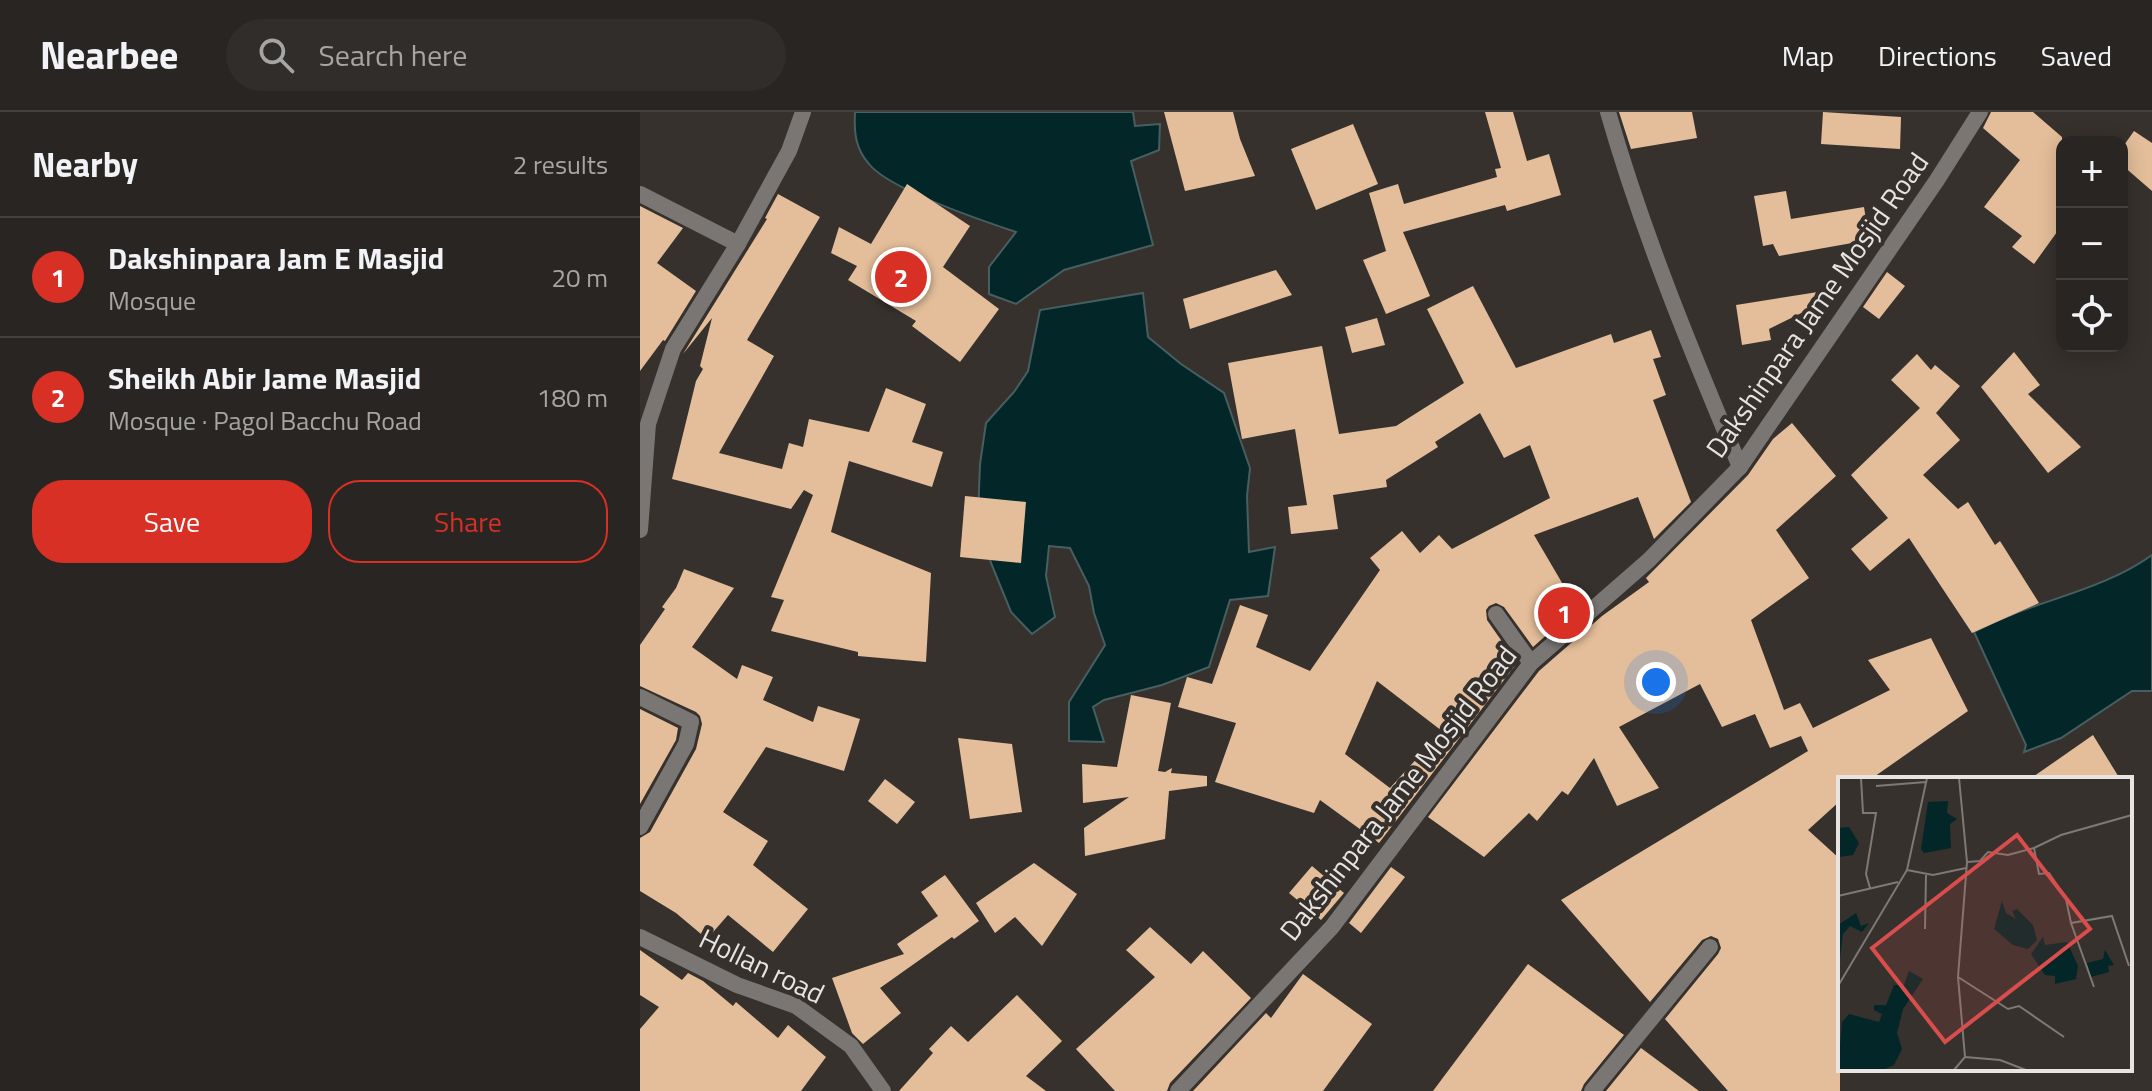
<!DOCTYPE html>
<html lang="en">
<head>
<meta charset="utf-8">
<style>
  :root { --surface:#282522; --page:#302d2a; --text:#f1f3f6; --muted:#a5a5a5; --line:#444240; --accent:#d93025 }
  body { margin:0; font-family:"Titillium Web",sans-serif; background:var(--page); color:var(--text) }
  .controls { position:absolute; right:24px; top:24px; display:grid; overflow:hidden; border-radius:16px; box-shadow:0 4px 20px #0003 }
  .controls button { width:72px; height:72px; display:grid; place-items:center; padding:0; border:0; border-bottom:2px solid var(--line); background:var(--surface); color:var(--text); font:40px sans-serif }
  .you { position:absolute; left:1016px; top:570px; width:28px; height:28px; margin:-20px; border:6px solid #fff; border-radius:50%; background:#1a73e8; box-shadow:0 0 0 12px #1a73e833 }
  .badge { display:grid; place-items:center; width:52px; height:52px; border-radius:50%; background:var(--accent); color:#fff; font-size:26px; font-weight:700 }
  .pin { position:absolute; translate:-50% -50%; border:4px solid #fff; box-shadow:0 2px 8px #0006 }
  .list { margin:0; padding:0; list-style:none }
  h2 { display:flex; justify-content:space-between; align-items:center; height:104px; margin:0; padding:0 32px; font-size:34px }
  h2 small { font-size:26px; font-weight:400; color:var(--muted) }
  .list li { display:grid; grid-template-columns:52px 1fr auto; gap:24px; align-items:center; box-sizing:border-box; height:120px; padding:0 32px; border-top:2px solid var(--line) }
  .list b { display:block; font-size:30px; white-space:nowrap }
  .list p { margin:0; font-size:26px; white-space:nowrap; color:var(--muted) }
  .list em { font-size:26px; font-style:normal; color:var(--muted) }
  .actions { display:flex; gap:16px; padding:24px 32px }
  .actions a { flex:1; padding:18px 0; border:2px solid var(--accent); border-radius:32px; text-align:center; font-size:28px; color:var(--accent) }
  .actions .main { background:var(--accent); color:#fff }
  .icon { flex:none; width:44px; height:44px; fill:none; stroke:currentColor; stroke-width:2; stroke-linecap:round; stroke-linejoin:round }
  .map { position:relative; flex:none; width:1512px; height:979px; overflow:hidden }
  header { display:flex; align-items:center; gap:48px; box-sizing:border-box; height:112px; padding:0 40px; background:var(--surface); border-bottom:2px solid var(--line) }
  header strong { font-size:38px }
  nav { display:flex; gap:44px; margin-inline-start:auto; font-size:28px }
  .search { width:560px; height:72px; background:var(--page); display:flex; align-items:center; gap:20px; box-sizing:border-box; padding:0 28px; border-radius:44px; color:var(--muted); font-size:30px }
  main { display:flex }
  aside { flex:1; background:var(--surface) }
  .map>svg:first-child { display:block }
</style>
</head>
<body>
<header>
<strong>Nearbee</strong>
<div class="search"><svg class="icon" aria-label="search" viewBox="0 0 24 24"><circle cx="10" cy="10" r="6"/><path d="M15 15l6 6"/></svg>Search here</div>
<nav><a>Map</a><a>Directions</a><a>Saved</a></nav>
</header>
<main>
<aside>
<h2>Nearby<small>2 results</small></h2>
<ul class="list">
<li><span class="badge">1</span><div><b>Dakshinpara Jam E Masjid</b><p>Mosque</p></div><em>20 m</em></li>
<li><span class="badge">2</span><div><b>Sheikh Abir Jame Masjid</b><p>Mosque · Pagol Bacchu Road</p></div><em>180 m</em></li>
</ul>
<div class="actions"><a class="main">Save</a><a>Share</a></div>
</aside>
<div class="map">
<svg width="1512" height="979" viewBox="0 0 1512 979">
  <rect width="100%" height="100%" fill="#36312d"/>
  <g fill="#032628" stroke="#475f60" stroke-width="2">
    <path d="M215,0H493L495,14L520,12L519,38L491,49L513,133L424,158L376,192L349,182V155L376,120C343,109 249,77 229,52C215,36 214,20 215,0Z"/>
    <polygon points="503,181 508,225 541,252 584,281 610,356 607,384 609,440 635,435 628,484 590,488 569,555 522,573 464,588 453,595 464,630 429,629 429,590 465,533 454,501 449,474 430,436 409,434 406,464 415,505 392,522 371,500 351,451 338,404 340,352 346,311 374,280 388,259 400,198"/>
    <path d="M1512,443V579H1492L1421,626L1384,640L1386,633L1334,520C1390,489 1459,481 1512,443Z"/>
  </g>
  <g fill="#e4be9a" fill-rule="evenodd">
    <polygon points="524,0 593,0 600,27 615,64 545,79"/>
    <polygon points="845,0 873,0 887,49 909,42 921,83 867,99 865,93 763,120 790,184 746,202 723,148 746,139 729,81 758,72 764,92 857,65 855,57 861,56"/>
    <polygon points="979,0 1052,0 1057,26 991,37"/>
    <polygon points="1183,0 1261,5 1260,37 1181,32"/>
    <polygon points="1351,0 1393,0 1422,25 1422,113 1394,152 1372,135 1382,124 1344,95 1380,48 1343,16"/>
    <polygon points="713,12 738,72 676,98 651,37"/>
    <polygon points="1494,19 1512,31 1512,79 1482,53 1482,36"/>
    <polygon points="267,72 330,114 303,155 359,197 320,250 272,214 276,209 208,168 217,154 191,141 199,115 231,132"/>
    <polygon points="1146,79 1151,107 1224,95 1229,128 1139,144 1133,132 1123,134 1114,84"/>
    <polygon points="138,82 180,105 107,228 134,244 79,341 142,357 149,331 163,335 169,307 229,320 246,276 286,292 272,330 303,340 292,375 209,349 191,420 291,461 286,550 218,544 218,540 131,519 144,488 131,485 173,383 164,378 151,397 32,367 56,269 63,257 60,254 72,206 43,242 127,107 125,106"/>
    <polygon points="0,94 43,116 17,151 56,179 25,229 23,228 0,259"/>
    <polygon points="636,158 652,183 550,217 543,187"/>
    <polygon points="1247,160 1265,174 1239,207 1223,195"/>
    <path d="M833,174L876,256L971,222L974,231L1011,218L1021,245L1013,247L1026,283L1013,288L1051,390L1014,427L998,385L894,423L928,481L935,475L946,488L893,535L864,495L856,491L849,494L846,498L847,508L877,551L739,731L680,688L674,701L575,670L596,611L538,595L547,565L572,572L600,493L628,503L616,535L670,559L740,458L730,446L762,419L780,441L799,423L812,437L910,386L890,333L864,346L840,301L795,330L798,335L746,368L747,375L693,383L698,417L651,422L648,395L667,393L655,317L602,327L588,251L682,234L699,322L756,314L824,271L787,197ZM737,569L802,619L750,676L705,642Z"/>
    <polygon points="1197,177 1198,183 1129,217 1131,228 1102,233 1096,193"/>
    <polygon points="737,206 745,233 712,241 705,215"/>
    <polygon points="1374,240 1400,273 1388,282 1441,335 1408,361 1341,275"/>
    <polygon points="1277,242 1291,258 1295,253 1320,274 1296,301 1320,328 1283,363 1318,397 1328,390 1355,433 1360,429 1399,491 1332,521 1269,426 1230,459 1211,437 1248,406 1211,363 1280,296 1251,268"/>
    <polygon points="1152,311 1196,364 1136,418 1169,466 1111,508 1144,598 1160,591 1173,616 1250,578 1228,548 1291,526 1328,599 1231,667 1200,667 1200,689 1168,718 1200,747 1200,979 1088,979 1025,907 1078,842 1081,836 1078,827 1071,824 1062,828 1010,890 921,788 1168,639 1161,624 1130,636 1115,602 1082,615 1060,572 979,615 1019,676 977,694 954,646 928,683 922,679 897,709 889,701 844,745 788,705 899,559 962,504 1009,470 1006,466 1108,363 1133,327"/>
    <polygon points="325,384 386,390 381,451 320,445"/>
    <polygon points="44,457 94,476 52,535 97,567 102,553 133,565 123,588 173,610 178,594 220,607 204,659 126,635 83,700 128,729 113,753 168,797 133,840 88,803 67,827 36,801 0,779 0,726 10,720 56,637 62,612 60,604 56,600 0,574 0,533 25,497 22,495 36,476"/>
    <polygon points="491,583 531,591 518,659 525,660 532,656 531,661 567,664 567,674 529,679 525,727 445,744 444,716 489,685 443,691 442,652 477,655"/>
    <polygon points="0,597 38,616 36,628 0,692"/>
    <polygon points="1453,623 1480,667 1390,667"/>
    <polygon points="318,626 372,632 382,700 330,707"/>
    <polygon points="245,667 275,690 257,712 228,689"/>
    <polygon points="394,751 437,782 402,834 375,805 355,821 336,791"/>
    <polygon points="672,754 704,781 681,808 649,781"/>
    <polygon points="751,755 765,765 721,821 709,811"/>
    <polygon points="305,763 339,809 314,827 312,825 240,876 261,901 223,932 212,921 192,866 264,842 257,832 298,804 281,780"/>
    <polygon points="510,815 551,852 563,839 611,886 530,971 527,979 475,979 436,937 515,865 486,838"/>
    <polygon points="0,838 42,868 48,861 63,869 93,894 96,890 138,926 148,913 186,945 161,979 0,979 0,917 19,895 0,883"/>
    <polygon points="888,852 984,923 944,972 941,979 793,979"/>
    <polygon points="663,862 732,912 683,979 553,979 626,901 631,906"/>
    <polygon points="377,883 422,929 386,964 406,979 259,979 293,941 289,937 311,914 328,930"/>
    <polygon points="1001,936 1059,979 966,979"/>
  </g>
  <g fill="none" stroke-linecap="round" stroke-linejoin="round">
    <g stroke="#797674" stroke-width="16">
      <path d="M968,0C1003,122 1051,238 1100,355"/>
      <polyline points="0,82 98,132 33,237 8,312 0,418"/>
      <polyline points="98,132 149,39 163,0"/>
      <polyline points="856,502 891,551"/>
      <polyline points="0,585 51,610 46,632 0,715"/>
      <polyline points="0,825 97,873 156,894 211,934 243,979"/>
      <polyline points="538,979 692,815 891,551 1009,448 1100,355 1297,68 1340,0"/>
      <polyline points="952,979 1070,835"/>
    </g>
  </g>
  <g text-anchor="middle" stroke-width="8" stroke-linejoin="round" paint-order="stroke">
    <g font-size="28" fill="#e7e4e1" stroke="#36312d">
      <text transform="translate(1177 193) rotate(-55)" y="10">Dakshinpara Jame Mosjid Road</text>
      <text transform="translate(758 681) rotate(-52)" y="10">Dakshinpara Jame Mosjid Road</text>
      <text transform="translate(122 854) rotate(26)" y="10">Hollan road</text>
    </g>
  </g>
  <g transform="translate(1198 665)">
    <rect width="294" height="294" fill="#36312d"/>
    <path d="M110,24L109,36L119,42L112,47L113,71L86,76L83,72L90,25ZM11,50L21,66L15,78L1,80L0,51ZM164,124L168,136L178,142L174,134L179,132L195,148L199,163L190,172L175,168L156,152ZM18,136L23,149L31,146L24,155L12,149L5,157L1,189L0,148ZM205,160L207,168L229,165L240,189L238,202L217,207V199L207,198L193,177ZM267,173L276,188L270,189L271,195L253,200L249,186L265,182ZM71,194L85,202L65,232L59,256L64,272L56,288L45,293H0L4,245L11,237L41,245L44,237L36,233V228H48L56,208H66Z" fill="#032628"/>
    <path fill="none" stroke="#7d7975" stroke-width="2" d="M23,1L25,36H38L28,97L32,111M38,9L88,5M196,71L201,97L211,96L215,102L228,122L233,146L274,139L291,189M129,85L142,84L150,75L170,78L196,71L223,58L294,38M69,93L95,98L128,91M0,119L60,105M233,146L256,210M87,152L88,98M120,200L170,232L181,229L226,260M0,209L69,93L89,1M127,280L162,283L188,293M116,293L127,280L120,200L129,85L121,1"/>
    <path fill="#d94e4d" fill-opacity="0.15" stroke="#d94e4d" stroke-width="4" d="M179,58L252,152L107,265L34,171Z"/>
    <rect width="294" height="294" fill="none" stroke="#e7e4e1" stroke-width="4"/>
  </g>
</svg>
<div class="controls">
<button>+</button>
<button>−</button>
<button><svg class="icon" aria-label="locate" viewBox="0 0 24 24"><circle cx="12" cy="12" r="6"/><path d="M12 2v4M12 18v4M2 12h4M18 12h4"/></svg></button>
</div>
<div class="you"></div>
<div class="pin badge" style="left:924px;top:501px">1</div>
<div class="pin badge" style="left:261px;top:165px">2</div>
</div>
</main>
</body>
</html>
